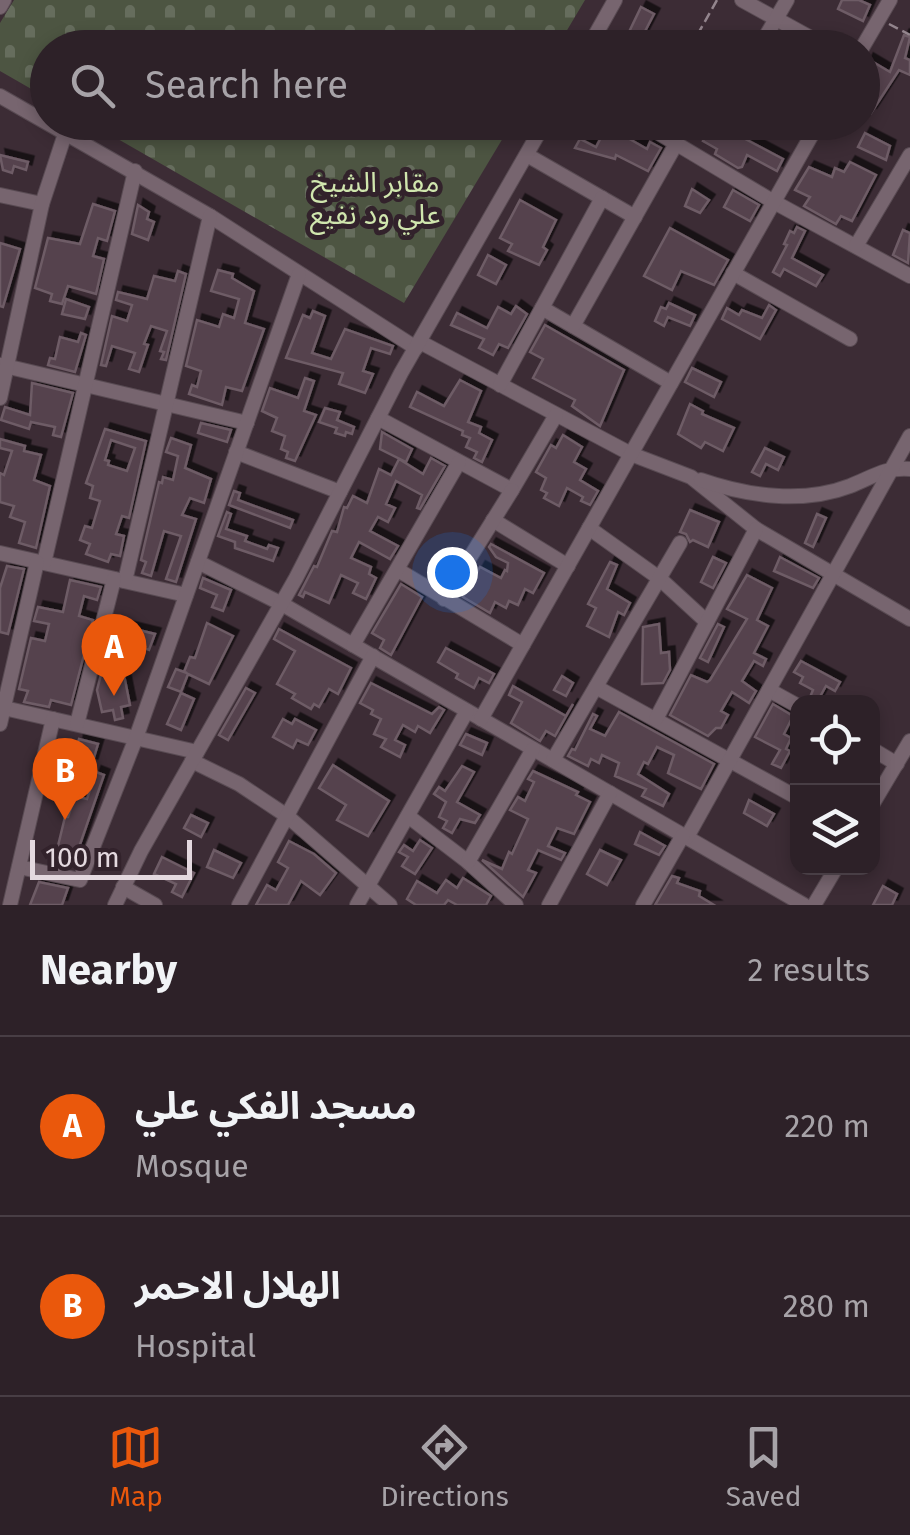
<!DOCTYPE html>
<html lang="en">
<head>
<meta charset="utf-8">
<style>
  :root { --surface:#2d2128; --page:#392e34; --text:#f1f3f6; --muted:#a7a3a8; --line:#483e45; --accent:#ea580c }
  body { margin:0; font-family:"Fira Sans","Noto Sans Arabic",sans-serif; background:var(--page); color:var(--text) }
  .controls { position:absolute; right:30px; bottom:30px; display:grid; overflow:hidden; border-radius:20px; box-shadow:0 5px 15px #0003 }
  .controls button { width:90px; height:90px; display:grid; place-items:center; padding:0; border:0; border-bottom:2px solid var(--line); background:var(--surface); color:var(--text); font:50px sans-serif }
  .scale { position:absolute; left:30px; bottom:25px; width:162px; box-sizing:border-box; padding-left:10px; border:5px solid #e4d9df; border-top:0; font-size:28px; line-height:35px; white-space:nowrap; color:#e4d9df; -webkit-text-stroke:8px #32222b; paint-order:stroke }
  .you { position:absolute; left:452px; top:572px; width:35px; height:35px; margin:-25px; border:8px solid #fff; border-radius:50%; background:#1a73e8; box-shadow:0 0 0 15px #1a73e833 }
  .badge { display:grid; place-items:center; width:65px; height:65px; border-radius:50%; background:var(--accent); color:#fff; font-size:32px; font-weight:700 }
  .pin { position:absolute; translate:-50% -82px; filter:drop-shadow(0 2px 5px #0008) }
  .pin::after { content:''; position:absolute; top:52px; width:35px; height:30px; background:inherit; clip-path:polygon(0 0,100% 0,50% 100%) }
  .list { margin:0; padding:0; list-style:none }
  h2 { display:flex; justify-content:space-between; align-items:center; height:130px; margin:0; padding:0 40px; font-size:42px }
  h2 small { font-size:32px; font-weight:400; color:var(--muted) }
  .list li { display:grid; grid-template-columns:65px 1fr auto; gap:30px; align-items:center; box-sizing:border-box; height:180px; padding:0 40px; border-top:2px solid var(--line) }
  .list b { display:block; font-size:38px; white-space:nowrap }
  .list p { margin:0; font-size:32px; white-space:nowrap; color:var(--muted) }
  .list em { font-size:32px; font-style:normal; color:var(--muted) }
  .icon { flex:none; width:55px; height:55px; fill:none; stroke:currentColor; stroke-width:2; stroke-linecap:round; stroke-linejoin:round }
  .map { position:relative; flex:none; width:910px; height:905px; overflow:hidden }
  .search { position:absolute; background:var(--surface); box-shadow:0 5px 15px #0003; left:30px; right:30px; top:30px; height:110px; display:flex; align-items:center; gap:25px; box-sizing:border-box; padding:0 35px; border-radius:55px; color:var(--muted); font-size:38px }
  .sheet { height:490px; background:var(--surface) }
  nav { display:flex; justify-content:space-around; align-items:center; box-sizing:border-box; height:140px; border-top:2px solid var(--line); background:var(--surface); font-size:28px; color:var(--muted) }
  nav a { display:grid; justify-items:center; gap:5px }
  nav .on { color:var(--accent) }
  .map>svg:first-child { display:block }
</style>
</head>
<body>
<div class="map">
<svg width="910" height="905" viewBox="0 0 910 905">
  <defs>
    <pattern id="cemetery-stones" width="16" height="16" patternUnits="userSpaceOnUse" patternTransform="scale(2.5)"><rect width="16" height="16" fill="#4d5542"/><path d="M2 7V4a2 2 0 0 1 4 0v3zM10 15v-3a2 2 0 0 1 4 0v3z" fill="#666d5d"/></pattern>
    <filter id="shadow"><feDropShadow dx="5.5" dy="-5.5" stdDeviation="0" flood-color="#0009"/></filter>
  </defs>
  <rect width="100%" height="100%" fill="#3c2c35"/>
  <g fill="url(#cemetery-stones)">
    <polygon points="14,0 585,0 557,47 48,48 47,98 0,71 0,23"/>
    <polygon points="90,123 512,123 404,303"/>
  </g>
  <g fill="#54434d" stroke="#6e5c66" stroke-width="2.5" fill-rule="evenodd" filter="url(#shadow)">
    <polygon points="842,0 859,0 870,5 863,21 838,9"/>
    <polygon points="641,7 654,14 641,39 629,32"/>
    <polygon points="904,35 910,37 905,58 910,60 910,75 899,70 871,113 862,108 862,75 868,59 890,72"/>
    <polygon points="713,122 783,159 777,171 747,155 742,167 738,168 715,154 717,149 703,141"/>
    <polygon points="607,126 647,149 650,142 661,148 648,171 616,155 615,159 575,148 580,139 596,147"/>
    <polygon points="865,133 890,146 886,160 858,147"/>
    <polygon points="0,155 28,162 26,170 14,166 12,173 3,170"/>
    <polygon points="850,162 876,175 852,221 841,216 836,224 804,206 810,197 795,190 809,167 832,177 835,168 844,172"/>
    <polygon points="692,189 709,200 700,213 685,206"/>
    <polygon points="733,190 759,205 750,221 724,207"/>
    <polygon points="520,200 556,220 543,247 547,250 539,265 508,251 512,244 500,238"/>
    <polygon points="93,204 115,211 107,241 98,238 93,256 104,259 96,294 68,286 62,304 50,301 52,294 35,288 48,238 80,244"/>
    <polygon points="138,205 149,212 147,219 154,222 148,240 132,234"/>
    <polygon points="797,227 805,231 792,258 823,275 816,286 784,269 780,276 773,272 787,245 784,244 790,231 794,233"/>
    <polygon points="670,228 728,260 714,285 681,271 672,290 644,276"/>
    <polygon points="903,230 910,233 908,263 893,255"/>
    <polygon points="0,243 20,249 3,307 0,306"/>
    <polygon points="488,255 506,265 496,284 478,275"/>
    <polygon points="218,270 233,274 232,278 254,291 245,323 264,329 242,391 226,387 222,405 189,394 192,385 197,387 201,371 186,366 197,320 219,327 223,314 234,318 239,299 211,291"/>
    <polygon points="178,271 186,274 166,360 161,359 164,352 160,351 167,331 151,326 144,344 148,345 139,372 129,369 135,353 112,346 106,366 101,365 112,316 127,321 132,305 116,300 118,292 147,299 154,276 175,281"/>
    <polygon points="66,299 89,307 85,319 62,314"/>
    <polygon points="669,303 695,315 690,326 668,317 664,326 655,321 661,307 666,309"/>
    <polygon points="769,305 776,310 760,339 722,319 727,308 739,315 742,310 762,318"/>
    <polygon points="516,306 527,314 508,348 499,344 493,355 479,348 484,339 451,325 457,313 487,328 498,307 511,314"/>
    <polygon points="313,311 325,316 312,353 331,359 345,329 393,346 390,354 371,348 363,371 373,374 365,393 339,384 343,373 286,358 303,315 310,318"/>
    <polygon points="545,325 624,370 600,426 572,406 575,400 533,378 543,359 530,352"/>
    <polygon points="81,333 86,335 75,372 48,365 50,358 55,359 60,337 78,342"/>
    <polygon points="692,368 721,382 714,397 685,382"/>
    <polygon points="305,378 314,381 304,411 316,415 295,461 286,458 288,452 281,449 285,436 272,431 277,418 262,411 270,388 298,398"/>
    <polygon points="460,380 481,391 468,422 481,427 479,433 492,440 482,462 474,458 477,452 466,447 470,438 462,435 463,431 410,407 417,392 444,406"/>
    <polygon points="32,383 73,393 61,437 53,435 55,427 31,422 29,429 1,420 5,407 30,415"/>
    <polygon points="690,404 703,411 702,414 734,428 723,451 705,442 701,448 678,434"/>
    <polygon points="325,408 340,412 337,420 354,427 352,434 346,432 345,436 335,433 337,428 319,422"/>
    <polygon points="201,423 231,430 227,442 198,433"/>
    <path d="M105,429L146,441L129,518L122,516L116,534L124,536L120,556L111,554L108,562L86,554L90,544L80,540L85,526L92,528L100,501L90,498L93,486L86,483ZM111,440L135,448L127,471L108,465L109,461L105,460Z"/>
    <polygon points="382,432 412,449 406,462 380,449"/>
    <polygon points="563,435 582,447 574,462 586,469 580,480 598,491 590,505 581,501 583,497 567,488 559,506 544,498 547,493 541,490 546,478 536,472 551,445 556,448"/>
    <polygon points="171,438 191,445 185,468 211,479 204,503 190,498 182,515 196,519 176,582 166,579 181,536 164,531 151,576 142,573 146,562 141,560 159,482 162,483 163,477 173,480 178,456 166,452"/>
    <polygon points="0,439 25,446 24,451 41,455 34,480 50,486 36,548 19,543 25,522 10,517 14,506 0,502 0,473 4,475 12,451 0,448"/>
    <polygon points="765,448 784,457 778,470 766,464 760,476 752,472"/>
    <polygon points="431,458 445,466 420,509 417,508 422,495 396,481 386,504 395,508 388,522 378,517 370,531 398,546 390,559 359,542 351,558 371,567 369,574 376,578 366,599 353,593 358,583 341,575 329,603 305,592 303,597 299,595 314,566 317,567 332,531 337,532 344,507 347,508 353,496 367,503 379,469 391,475 399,459 423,474"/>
    <polygon points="234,491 240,493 238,500 293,520 290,528 229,505"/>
    <polygon points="690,510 719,522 708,547 693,540 690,542 686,534 680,532"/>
    <polygon points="227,512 231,514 226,529 247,536 245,541 267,549 269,545 278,548 273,561 235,548 235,542 218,536"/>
    <polygon points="817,514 826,518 813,547 805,543"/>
    <polygon points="491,544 544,573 533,593 525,589 518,605 509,601 506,608 495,602 490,613 463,597 480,567 501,578 505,570 507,571 508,563 496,557 489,547"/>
    <polygon points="713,557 726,563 713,588 701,582"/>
    <polygon points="780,557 819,578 813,588 774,571"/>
    <polygon points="610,562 617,565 607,589 630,603 624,615 618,612 609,637 587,626 596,608 588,604"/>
    <polygon points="7,566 24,569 8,634 0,632 0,588"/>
    <polygon points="747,575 772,588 757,620 768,626 754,653 766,659 763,666 754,661 742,681 756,691 749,703 732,692 721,711 728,715 721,728 716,728 708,736 670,715 691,675 707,682 710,680 747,619 727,609"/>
    <polygon points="203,578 231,590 223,611 212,607 217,595 200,588"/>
    <polygon points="70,580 101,587 97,600 84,596 79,616 93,620 71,705 51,700 49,707 24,702 28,691 19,689 31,638 45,641 49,624 34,621 38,607 63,612"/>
    <polygon points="401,584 422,597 391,655 380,648 384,640 372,633"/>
    <polygon points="207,623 233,636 209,684 188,674 181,692 168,687 176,669 187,673 184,672 190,657 195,658"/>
    <polygon points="114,624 155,634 149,650 141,647 142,644 120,640 119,644 114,643 109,663 112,678 124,675 130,705 121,707 123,718 115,720 113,710 102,712 97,690"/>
    <polygon points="659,624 661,653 669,652 670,670 663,683 642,684 643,627"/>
    <polygon points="718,624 724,627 708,662 700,658"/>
    <polygon points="279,629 351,668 338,694 329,689 319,707 314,704 311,709 292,698 295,694 277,684 295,651 274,639"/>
    <polygon points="446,648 494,674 489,683 479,678 474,688 456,678 458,674 438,662"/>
    <polygon points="801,661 840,682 835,691 826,686 817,702 808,702 813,690 800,683 803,677 794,672"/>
    <polygon points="562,676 573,683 566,696 554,690"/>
    <polygon points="371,683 432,714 439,707 444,710 430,733 418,726 415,732 403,725 395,740 405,745 400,757 381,747 386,739 374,734 381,719 371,714 373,710 360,703"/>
    <polygon points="513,686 566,716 573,704 555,736 546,731 540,741 511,723 522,702 509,695"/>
    <polygon points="246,688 255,693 228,740 219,735"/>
    <polygon points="181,693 194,699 181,730 167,724"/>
    <polygon points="773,704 793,716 784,734 791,738 786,749 790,751 781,768 772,764 780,750 755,737"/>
    <polygon points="619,712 714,764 701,789 668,773 674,755 657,747 648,764 644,762 638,774 669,794 663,806 642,796 646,789 615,776 619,763 602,755 599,763 591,759 588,766 568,756 572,749 575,750 593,714 597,716 590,729 605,736"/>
    <polygon points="283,719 292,724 295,719 316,730 308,745 297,740 293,748 273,737"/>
    <polygon points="466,734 487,743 482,755 460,745"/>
    <polygon points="79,739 98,744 92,764 74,758"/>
    <polygon points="333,765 389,801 368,836 337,820 346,805 319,788"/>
    <polygon points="462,766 474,772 457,802 480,815 475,823 460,819 452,833 443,828 447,821 439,817 446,802 434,794 439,787 445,791"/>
    <polygon points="533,771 578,792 576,795 590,802 574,834 557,828 548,846 565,853 561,860 538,850 528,870 536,873 523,897 482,860 502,869 509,852 512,854 528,819 510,810 518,797 525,801 534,782 528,779"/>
    <polygon points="96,772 104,775 75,859 56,854 65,817 68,817 75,796 87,799"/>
    <polygon points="749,800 774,814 767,826 744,813"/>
    <polygon points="191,815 208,823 201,837 184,828"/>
    <polygon points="640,832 665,846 659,855 635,844"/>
    <polygon points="420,840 432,848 415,874 402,866 408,857 399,852 404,845 413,851"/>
    <polygon points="289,841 314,854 336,873 320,895 301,881 288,905 256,905 267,885 276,890 288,868 278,862"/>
    <polygon points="214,850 241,863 233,878 207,867"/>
    <polygon points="600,850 621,860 607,885 587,874"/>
    <polygon points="162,857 194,873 182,897 172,892 176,884 154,874"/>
    <polygon points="672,876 679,878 677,883 700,891 699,896 714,905 655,905"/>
    <polygon points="463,878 491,896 486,905 457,905 448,900 444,905 416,905 407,899 417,881 437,893 446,880 457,888"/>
    <polygon points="39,882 68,888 62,905 30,905"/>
    <polygon points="883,886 897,894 892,905 873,905"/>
  </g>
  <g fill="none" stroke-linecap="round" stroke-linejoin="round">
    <defs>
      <g id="minor">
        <polyline points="742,0 829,48"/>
        <polyline points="0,7 4,0"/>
        <polyline points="588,48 615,0"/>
        <polyline points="759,48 787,0"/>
        <polyline points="862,48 890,0"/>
        <polyline points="0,96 210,216 416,348"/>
        <polyline points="640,122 774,202 910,276"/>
        <polyline points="798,122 814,131"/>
        <polyline points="527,155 635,217"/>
        <polyline points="0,195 42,204"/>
        <polyline points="856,246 910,155"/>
        <polyline points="733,273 850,339"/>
        <polyline points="542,308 671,383"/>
        <polyline points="573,326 676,144"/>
        <polyline points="420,342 631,454 691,477 756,529 910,619"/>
        <polyline points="1,365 247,423"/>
        <polyline points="500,385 602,198"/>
        <polyline points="0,398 42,204 65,134"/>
        <polyline points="378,418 512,490 556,415"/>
        <polyline points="236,452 340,492"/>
        <path d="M701,480C747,496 803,504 850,486C873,477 885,467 910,469"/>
        <polyline points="493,520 568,566"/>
        <polyline points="589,528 659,578 707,622"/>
        <polyline points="0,553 186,595"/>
        <polyline points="198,562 282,604 804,905"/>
        <polyline points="44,563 135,171"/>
        <polyline points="398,570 523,645"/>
        <polyline points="125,581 210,216"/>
        <polyline points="444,599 512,490"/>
        <polyline points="353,645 459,462"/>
        <polyline points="596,687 798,798"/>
        <polyline points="769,690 798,706"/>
        <polyline points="0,707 197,752"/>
        <polyline points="481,719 819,122"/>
        <polyline points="656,719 756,529"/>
        <polyline points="0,724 37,562"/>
        <polyline points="77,724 114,579"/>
        <polyline points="872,749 897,764"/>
        <polyline points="553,760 680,543"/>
        <polyline points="192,761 239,784 287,816 390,905"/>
        <polyline points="872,805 910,741"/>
        <polyline points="408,816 468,862 516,905"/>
        <polyline points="687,837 910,436"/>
        <polyline points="468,862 533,749"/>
        <polyline points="19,867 80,880 136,738 299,274"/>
        <polyline points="123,887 155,905"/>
        <polyline points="10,905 53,719"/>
        <polyline points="115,905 141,851 296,578 401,373 545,122"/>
        <polyline points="239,905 373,656"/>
        <polyline points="357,905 467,711"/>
        <polyline points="549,905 610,793"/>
        <polyline points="643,905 683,835"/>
        <polyline points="814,905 836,868"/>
      </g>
    </defs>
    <use href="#minor" stroke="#594b53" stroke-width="16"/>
    <g stroke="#93858d" stroke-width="2.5" stroke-dasharray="10 5" stroke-linecap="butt">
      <polyline points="889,24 910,35"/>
      <polyline points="690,48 717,0"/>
    </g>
    <use href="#minor" stroke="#77656f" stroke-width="14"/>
  </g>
  <g text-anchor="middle" stroke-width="10" stroke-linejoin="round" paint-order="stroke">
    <g font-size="28" fill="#d0e6ae" stroke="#32222b">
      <text x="375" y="192">مقابر الشيخ<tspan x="375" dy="32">علي ود نفيع</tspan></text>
    </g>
  </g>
</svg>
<div class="controls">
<button><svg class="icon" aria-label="locate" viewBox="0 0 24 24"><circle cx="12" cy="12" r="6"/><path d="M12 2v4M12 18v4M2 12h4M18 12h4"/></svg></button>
<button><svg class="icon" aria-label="layers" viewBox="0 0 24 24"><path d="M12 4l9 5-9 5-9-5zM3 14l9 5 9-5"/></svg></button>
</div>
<div class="scale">100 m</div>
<div class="you"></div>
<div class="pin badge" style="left:114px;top:696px">A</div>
<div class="pin badge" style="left:65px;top:820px">B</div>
<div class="search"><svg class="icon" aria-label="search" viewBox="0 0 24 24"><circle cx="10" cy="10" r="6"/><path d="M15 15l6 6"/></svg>Search here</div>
</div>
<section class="sheet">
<h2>Nearby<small>2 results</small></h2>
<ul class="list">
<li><span class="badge">A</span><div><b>مسجد الفكي علي</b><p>Mosque</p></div><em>220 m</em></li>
<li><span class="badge">B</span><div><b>الهلال الاحمر</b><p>Hospital</p></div><em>280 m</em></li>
</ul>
</section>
<nav>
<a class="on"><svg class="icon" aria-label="map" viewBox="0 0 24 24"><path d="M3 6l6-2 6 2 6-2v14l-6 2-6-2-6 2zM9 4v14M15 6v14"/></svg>Map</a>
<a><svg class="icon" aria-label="directions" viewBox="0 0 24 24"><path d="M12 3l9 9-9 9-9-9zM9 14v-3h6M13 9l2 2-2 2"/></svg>Directions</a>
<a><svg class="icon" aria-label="saved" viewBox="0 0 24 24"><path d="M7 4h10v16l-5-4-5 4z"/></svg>Saved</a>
</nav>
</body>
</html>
